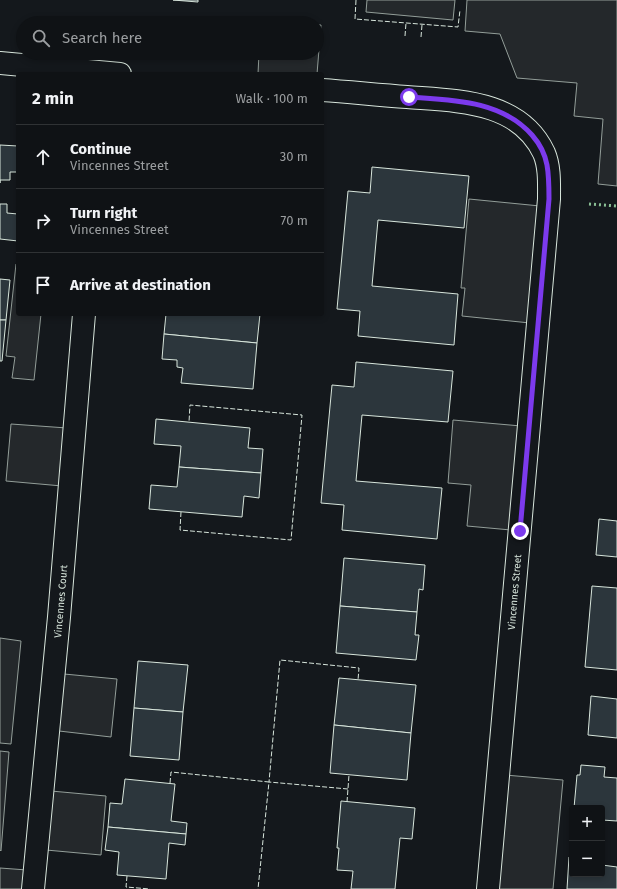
<!DOCTYPE html>
<html lang="en">
<head>
<meta charset="utf-8">
<style>
  :root { --surface:#0f1215; --page:#1d2022; --text:#f1f3f6; --muted:#9b9ea0; --line:#2f3234 }
  body { margin:0; font-family:"Fira Sans",sans-serif; background:var(--page); color:var(--text) }
  .controls { position:absolute; right:12px; bottom:12px; display:grid; overflow:hidden; border-radius:4px; box-shadow:0 2px 6px #0003 }
  .controls button { width:36px; height:36px; display:grid; place-items:center; padding:0; border:0; border-bottom:1px solid var(--line); background:var(--surface); color:var(--text); font:20px sans-serif }
  .stop { position:absolute; width:12px; height:12px; margin:-9px; border:3px solid #7c3aed; border-radius:50%; background:#fff }
  .stop.end { background:#7c3aed; border-color:#fff; box-shadow:0 1px 4px #0008 }
  .list { margin:0; padding:0; list-style:none }
  h2 { display:flex; justify-content:space-between; align-items:center; height:52px; margin:0; padding:0 16px; font-size:17px }
  h2 small { font-size:13px; font-weight:400; color:var(--muted) }
  .list li { display:grid; grid-template-columns:26px 1fr auto; gap:12px; align-items:center; box-sizing:border-box; height:64px; padding:0 16px; border-top:1px solid var(--line) }
  .list b { display:block; font-size:15px; white-space:nowrap }
  .list p { margin:0; font-size:13px; white-space:nowrap; color:var(--muted) }
  .list em { font-size:13px; font-style:normal; color:var(--muted) }
  .icon { flex:none; width:22px; height:22px; fill:none; stroke:currentColor; stroke-width:2; stroke-linecap:round; stroke-linejoin:round }
  .map { position:relative; flex:none; width:617px; height:889px; overflow:hidden }
  .search { position:absolute; background:var(--surface); box-shadow:0 2px 6px #0003; left:16px; top:16px; width:308px; height:44px; display:flex; align-items:center; gap:10px; box-sizing:border-box; padding:0 14px; border-radius:22px; color:var(--muted); font-size:15px }
  .panel { position:absolute; background:var(--surface); box-shadow:0 2px 6px #0003; left:16px; top:72px; width:308px; height:244px; border-radius:4px }
  .map>svg:first-child { display:block }
</style>
</head>
<body>
<div class="map">
<svg width="617" height="889" viewBox="0 0 617 889">
  <rect width="100%" height="100%" fill="#14181c"/>
  <g fill="#24282b" stroke="#939e99">
    <polygon points="367,0 455,0 453,20 366,12"/>
    <polygon points="467,0 617,0 617,186 598,184 603,119 574,116 577,83 517,78 500,34 465,31"/>
    <polygon points="317,25 321,25 317,74 258,74 259,53 317,53"/>
    <polygon points="469,199 540,206 530,323 462,316 465,288 461,288"/>
    <polygon points="16,264 18,264 18,314 41,314 34,380 12,378 15,357 6,356"/>
    <polygon points="453,420 521,426 511,530 467,526 471,485 448,483"/>
    <polygon points="11,424 67,428 62,486 6,481"/>
    <polygon points="0,638 21,641 11,744 0,743"/>
    <polygon points="64,674 117,679 111,737 59,731"/>
    <polygon points="0,751 9,752 1,851 0,850"/>
    <polygon points="505,775 563,780 553,889 496,889"/>
    <polygon points="51,791 106,796 101,855 46,850"/>
    <polygon points="0,868 27,870 26,889 0,889"/>
  </g>
  <g fill="#2c363c" stroke="#d8e6dc">
    <polygon points="173,0 198,0 198,2"/>
    <polygon points="0,145 18,146 18,172 10,172 10,180 0,180 0,183"/>
    <polygon points="372,167 469,176 464,228 378,220 372,286 458,294 454,345 358,336 360,311 337,309 348,191 370,193"/>
    <polygon points="0,204 7,204 7,213 18,214 18,241 0,239"/>
    <polygon points="0,279 10,280 6,320 0,320"/>
    <polygon points="166,314 260,314 257,343 164,334"/>
    <polygon points="0,320 6,320 2,361 0,361"/>
    <polygon points="164,334 257,343 253,389 181,383 183,368 177,367 177,360 162,359"/>
    <polygon points="356,362 453,371 448,422 362,415 356,481 442,488 437,539 342,530 344,505 321,503 332,385 354,387"/>
    <polygon points="156,419 250,428 248,448 263,449 261,473 179,467 181,446 154,444"/>
    <polygon points="179,467 261,473 259,498 244,496 242,517 149,509 151,485 177,487"/>
    <polygon points="599,519 617,521 617,557 596,555"/>
    <polygon points="344,558 425,565 423,590 419,589 417,612 340,606"/>
    <polygon points="592,586 617,588 617,670 585,667"/>
    <polygon points="340,606 417,612 415,635 419,635 416,660 336,653"/>
    <polygon points="138,661 188,665 183,712 134,708"/>
    <polygon points="339,678 416,685 411,733 334,725"/>
    <polygon points="591,696 617,699 617,738 588,735"/>
    <polygon points="134,708 183,712 179,760 130,756"/>
    <polygon points="334,725 411,733 407,780 330,773"/>
    <polygon points="581,765 605,767 604,777 617,778 617,821 602,820 602,808 574,808 577,775 580,775"/>
    <polygon points="125,779 175,784 171,821 187,823 186,834 108,827 110,803 122,804"/>
    <polygon points="341,801 415,808 412,839 400,838 395,889 351,889 353,871 337,870 339,848 337,848"/>
    <polygon points="108,827 186,834 185,845 169,843 166,879 117,875 119,852 105,850"/>
    <polygon points="569,857 572,857 572,874 602,874 602,865 617,867 617,889 567,889"/>
  </g>
  <g fill="none" stroke-linecap="round" stroke-linejoin="round">
    <defs>
      <g id="street">
        <polyline points="0,63 120,74"/>
        <path d="M322,90C350,92 379,95 407,97C457,101 519,100 544,153C550,167 549,184 549,199L488,889"/>
        <path id="s1" d="M33,889L59,617L84,314"/>
      </g>
    </defs>
    <use href="#street" stroke="#d8e6dc" stroke-width="24"/>
    <use href="#street" stroke="#14181c" stroke-width="22"/>
    <polyline stroke="#8ac095" stroke-width="3" stroke-dasharray="2 3" stroke-linecap="butt" points="589,204 617,206"/>
    <g stroke="#d8e6dc" stroke-width="1" stroke-dasharray="5 2" stroke-linecap="butt">
      <polyline points="356,0 355,19 458,27 460,10"/>
      <polyline points="405,36 406,23"/>
      <polyline points="421,37 422,25"/>
      <polyline points="181,512 180,530 291,540 302,415 190,405 189,422"/>
      <polyline points="170,783 171,772 269,782 258,889"/>
      <polyline points="348,789 269,782 280,660 359,668 358,680"/>
      <polyline points="347,802 349,775"/>
      <polyline points="127,876 126,887 150,889"/>
    </g>
  </g>
  <g fill="none" stroke-linecap="round" stroke-linejoin="round">
    <path stroke="#7c3aed" stroke-width="5" d="M409,97C452,100 501,100 532,135C539,143 545,154 547,165C549,176 549,187 549,199L520,531"/>
  </g>
  <g text-anchor="middle" stroke-width="3" stroke-linejoin="round" paint-order="stroke">
    <g font-size="10" fill="#d8e6dc" stroke="#14181c">
      <text transform="translate(514 592) rotate(-85)" y="4">Vincennes Street</text>
      <text dy="4" stroke="none"><textPath href="#s1" startOffset="289">Vincennes Court</textPath></text>
    </g>
  </g>
</svg>
<div class="controls">
<button>+</button>
<button>−</button>
</div>
<div class="stop" style="left:409px;top:97px"></div>
<div class="stop end" style="left:520px;top:531px"></div>
<div class="search"><svg class="icon" aria-label="search" viewBox="0 0 24 24"><circle cx="10" cy="10" r="6"/><path d="M15 15l6 6"/></svg>Search here</div>
<section class="panel">
<h2>2 min<small>Walk · 100 m</small></h2>
<ul class="list">
<li><svg class="icon" aria-label="ahead" viewBox="0 0 24 24"><path d="M12 20V5M6 11l6-6 6 6"/></svg><div><b>Continue</b><p>Vincennes Street</p></div><em>30 m</em></li>
<li><svg class="icon" aria-label="right" viewBox="0 0 24 24"><path d="M7 20v-9h11M14 6l5 5-5 5"/></svg><div><b>Turn right</b><p>Vincennes Street</p></div><em>70 m</em></li>
<li><svg class="icon" aria-label="arrive" viewBox="0 0 24 24"><path d="M6 21V4h12l-3 4 3 4H6"/></svg><div><b>Arrive at destination</b></div></li>
</ul>
</section>
</div>
</body>
</html>
